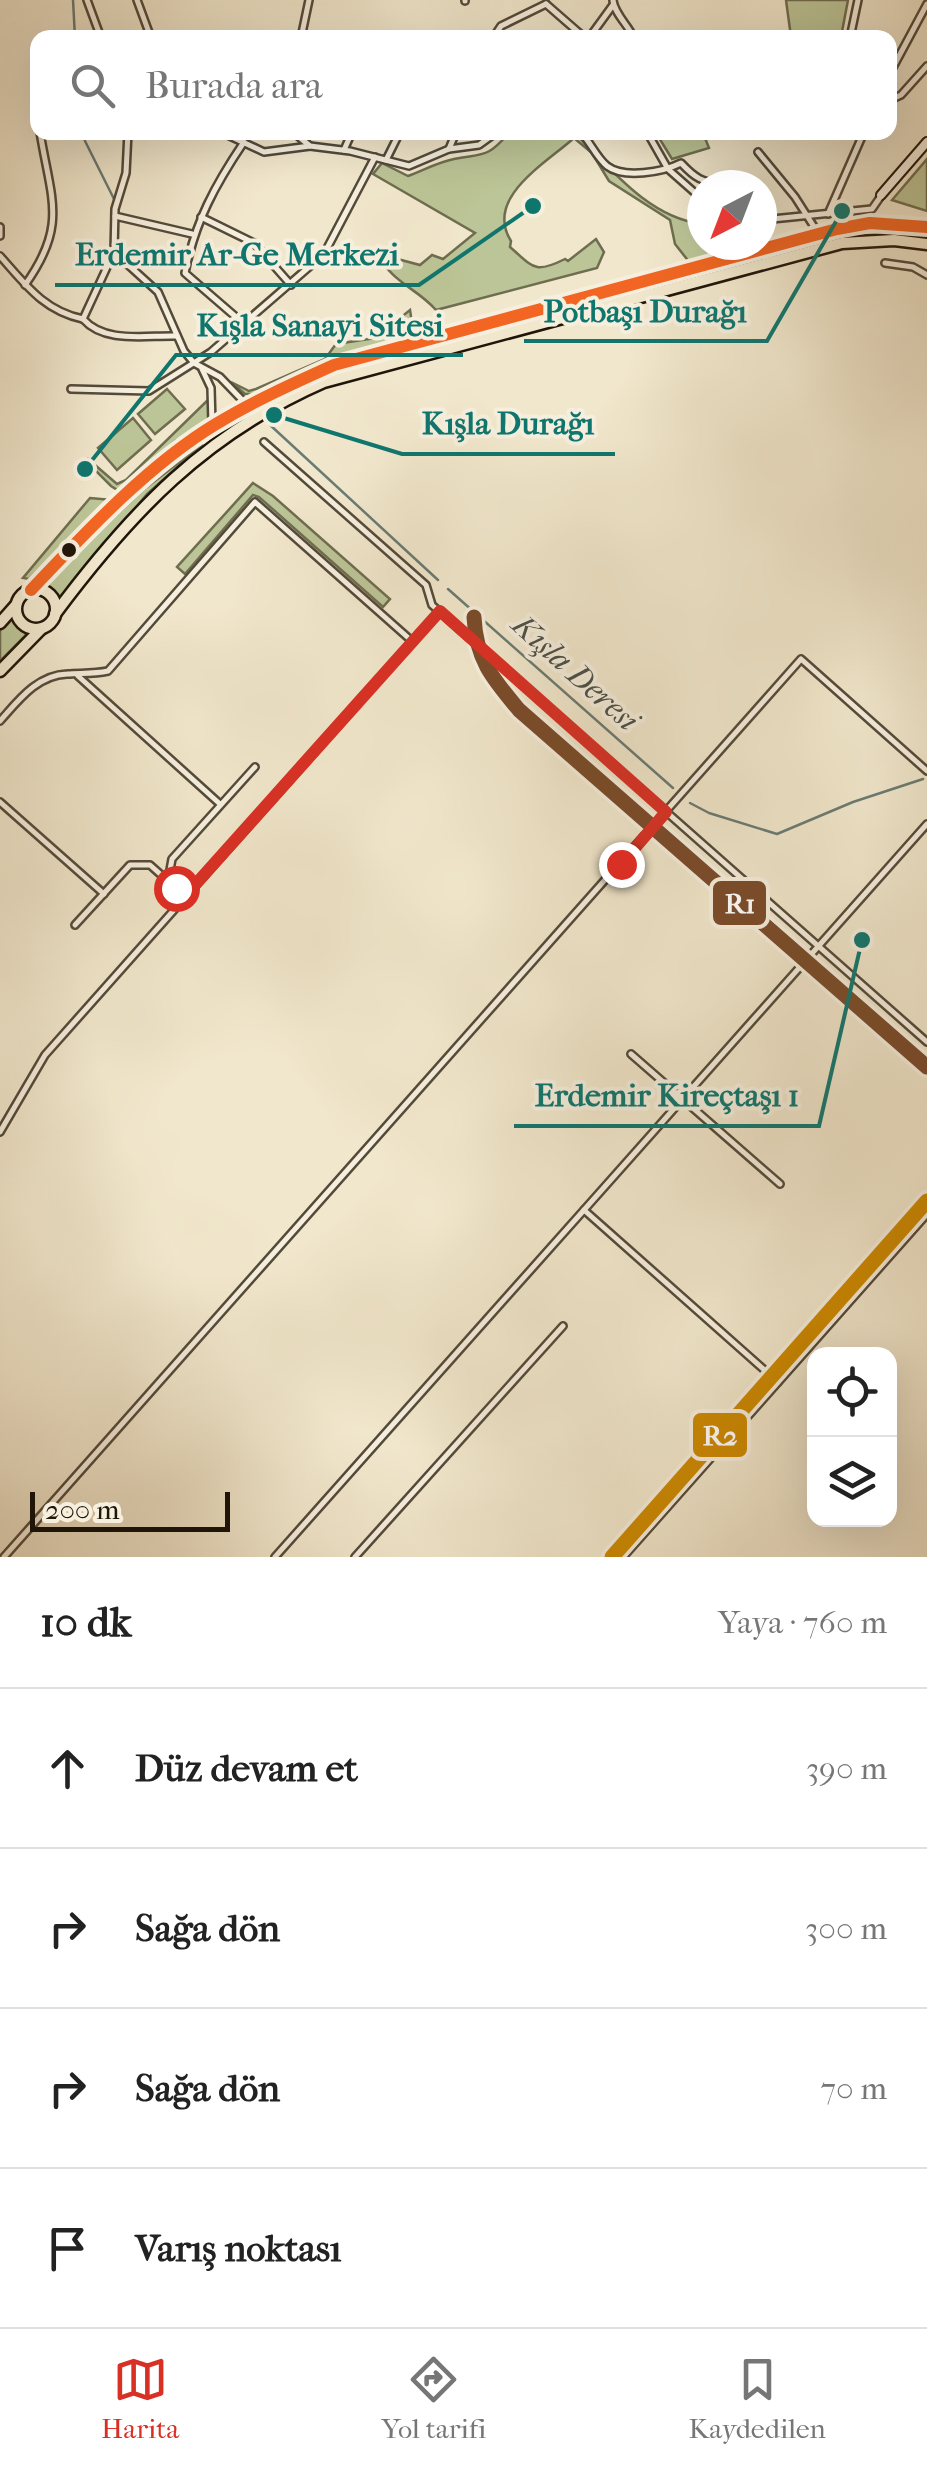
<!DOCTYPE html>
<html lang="tr">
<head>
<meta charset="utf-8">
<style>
  :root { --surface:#fff; --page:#f2f2f2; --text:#222; --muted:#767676; --line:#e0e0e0; --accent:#d93025 }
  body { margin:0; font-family:"IM FELL French Canon",serif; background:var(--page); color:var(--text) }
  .controls { position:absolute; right:30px; bottom:30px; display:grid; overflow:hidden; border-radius:20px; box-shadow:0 10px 40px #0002 }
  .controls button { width:90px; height:90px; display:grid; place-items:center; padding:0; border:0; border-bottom:2px solid var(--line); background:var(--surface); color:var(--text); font:50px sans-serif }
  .compass { position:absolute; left:687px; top:170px; width:90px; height:90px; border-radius:50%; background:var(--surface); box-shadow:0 10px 40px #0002; rotate:222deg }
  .scale { position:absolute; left:30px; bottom:25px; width:200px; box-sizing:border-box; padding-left:10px; border:5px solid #201509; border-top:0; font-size:28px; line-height:35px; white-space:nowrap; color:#201509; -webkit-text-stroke:8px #f6efde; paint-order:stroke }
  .stop { position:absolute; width:30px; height:30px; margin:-22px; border:8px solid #d93025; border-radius:50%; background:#fff }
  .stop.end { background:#d93025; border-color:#fff; box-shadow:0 2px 10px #0008 }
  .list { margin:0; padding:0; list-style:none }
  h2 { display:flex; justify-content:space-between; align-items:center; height:130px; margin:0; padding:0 40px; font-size:42px }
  h2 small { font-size:32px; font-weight:400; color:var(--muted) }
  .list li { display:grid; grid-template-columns:65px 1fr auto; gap:30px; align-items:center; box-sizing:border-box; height:160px; padding:0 40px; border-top:2px solid var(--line) }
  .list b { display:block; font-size:38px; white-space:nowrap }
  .list em { font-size:32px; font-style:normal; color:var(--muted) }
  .icon { flex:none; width:55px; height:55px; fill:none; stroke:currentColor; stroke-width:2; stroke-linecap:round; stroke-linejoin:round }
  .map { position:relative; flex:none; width:927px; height:1557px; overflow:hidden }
  .search { position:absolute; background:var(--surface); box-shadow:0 10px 40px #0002; left:30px; right:30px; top:30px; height:110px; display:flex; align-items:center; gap:25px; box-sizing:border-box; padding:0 35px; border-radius:20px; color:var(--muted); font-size:38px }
  .sheet { height:770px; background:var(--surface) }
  nav { display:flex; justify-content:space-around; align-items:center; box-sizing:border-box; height:140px; border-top:2px solid var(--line); background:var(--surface); font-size:28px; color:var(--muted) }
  nav a { display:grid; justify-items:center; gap:5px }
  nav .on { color:var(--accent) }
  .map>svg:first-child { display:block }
</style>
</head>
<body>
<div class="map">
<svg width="927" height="1557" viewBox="0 0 927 1557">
  <rect width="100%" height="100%" fill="#f1e7cc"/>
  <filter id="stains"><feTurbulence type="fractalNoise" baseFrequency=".002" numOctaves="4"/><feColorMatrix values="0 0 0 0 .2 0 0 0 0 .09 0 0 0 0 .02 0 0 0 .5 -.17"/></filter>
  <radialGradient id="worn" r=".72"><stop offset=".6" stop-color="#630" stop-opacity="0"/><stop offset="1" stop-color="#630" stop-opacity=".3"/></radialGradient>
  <g fill="#bcc597" stroke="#6e6d50" stroke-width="2.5">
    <polygon points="786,0 848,0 841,37 791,37"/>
    <path d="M509,133H575C610,168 649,218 702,224V245H746L690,263L675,244L670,220L609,181L592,153L574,138C545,164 484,198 511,241L510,247C534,268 535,274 565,259L568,261L596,239L604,252L597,268L436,310C417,288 390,282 379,254L420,265L432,255L443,259L475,233L373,174L382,163L408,176C422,171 438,162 454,159C485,153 487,158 509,133Z"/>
    <polygon points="656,133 703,133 709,148 672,159"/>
    <polygon points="927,159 927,211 892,200"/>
    <polygon points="410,310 414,336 322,362 254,394 245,394 231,382 249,391 256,389 325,359 336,344 375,338"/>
    <polygon points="167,389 185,409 155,434 138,414"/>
    <polygon points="211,397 208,420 198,430 175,441 126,488 119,491 111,486 87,462 88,459 117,484 126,480"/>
    <polygon points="133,418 151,440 117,470 98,448"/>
    <polygon points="203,444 147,494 59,601 41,585 143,490"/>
    <polygon points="253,483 273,496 390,599 383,607 259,497 253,495 185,574 177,567"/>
    <polygon points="90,498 112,500 29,579 23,578"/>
    <polygon points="12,615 19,626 30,631 0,661 0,631"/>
  </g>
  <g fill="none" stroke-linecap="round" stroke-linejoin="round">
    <g stroke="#6a7b74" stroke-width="2.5">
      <polyline points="73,0 75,38"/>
      <polyline points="83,132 85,141 114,199"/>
      <polyline points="269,424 438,580"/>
      <polyline points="448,589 673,788"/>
      <polyline points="690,803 709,813 777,834 853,802 923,779"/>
    </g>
    <defs>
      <g id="street">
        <polyline points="87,0 101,38"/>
        <polyline points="137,0 151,38"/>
        <path d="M613,0C614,13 628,25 634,38"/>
        <polyline points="465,1 465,0"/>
        <polyline points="546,4 585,38"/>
        <polyline points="301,38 309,0"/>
        <polyline points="493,38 501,26 546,4"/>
        <polyline points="589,38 613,5"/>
        <polyline points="850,38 858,0"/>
        <polyline points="890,73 927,4"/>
        <polyline points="890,100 901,95 927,66"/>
        <polyline points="37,111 38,116"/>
        <polyline points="221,132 264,152 310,146"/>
        <polyline points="293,132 310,146 350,151 409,166 449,149 456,132"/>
        <path d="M581,132C590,142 597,158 607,166C624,179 663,172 681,163C694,177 703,184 724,183"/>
        <polyline points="647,132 668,169 702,199"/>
        <path d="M244,142C215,185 195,222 185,273L244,324"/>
        <polyline points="449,149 479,145 497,132"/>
        <polyline points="344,150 352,132"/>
        <polyline points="758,152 795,197 818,233"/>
        <polyline points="386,160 400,132"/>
        <polyline points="828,214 864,132"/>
        <polyline points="115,216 192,234"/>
        <polyline points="201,217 254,243 291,285"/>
        <polyline points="762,220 872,209 881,196"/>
        <polyline points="0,227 0,236"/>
        <polyline points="114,252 158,292 184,351 194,363 220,377 246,404"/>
        <path d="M0,256C25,284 44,311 83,319L114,252L115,209L126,173L128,132"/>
        <polyline points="885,263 913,267 927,275"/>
        <path d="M25,285C68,225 51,200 40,132"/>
        <path d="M83,319C105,344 146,335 177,336"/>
        <polyline points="202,369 211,388 212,424"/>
        <polyline points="71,389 149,391 211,352 324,254 375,157"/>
        <polyline points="264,442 426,585 432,605 927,1042"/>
        <polyline points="78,676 220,804"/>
        <path d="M0,721C18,701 37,675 67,674C81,673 94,674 108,671L255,502L413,642"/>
        <polyline points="0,802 104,894"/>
        <polyline points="185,896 168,881 172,859 255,767"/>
        <polyline points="75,925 130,865 150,865 168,881"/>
        <polyline points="631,1054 780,1184"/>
        <polyline points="0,1132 45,1055 439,612"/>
        <polyline points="778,1382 584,1210 927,824"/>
        <polyline points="4,1557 801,659 927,771"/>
        <polyline points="275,1557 584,1210"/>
        <polyline points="355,1557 563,1326"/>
        <polyline points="623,1557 927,1214"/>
      </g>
      <polyline id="secondary" points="881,195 927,142"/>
      <g id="highway">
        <circle cx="36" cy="609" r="20"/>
        <path d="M31,590C85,533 148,465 216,424C254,401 294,383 334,365L837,229L870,223L927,227"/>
        <path d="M55,614C131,512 205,434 324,382L842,243L894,240L927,244"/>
        <polyline points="0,623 16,605"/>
        <polyline points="0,671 41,629"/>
      </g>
    </defs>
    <use href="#street" stroke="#544a3a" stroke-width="10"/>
    <use href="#secondary" stroke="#201509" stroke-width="12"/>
    <use href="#highway" stroke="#201509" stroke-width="15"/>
    <use href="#street" stroke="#f6efde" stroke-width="5"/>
    <use href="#secondary" stroke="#f6efde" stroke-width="8"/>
    <use href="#highway" stroke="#f1e7cc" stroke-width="10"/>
    <defs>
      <path id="bus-1" d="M31,590C85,533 148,465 216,424C254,401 294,383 334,365L837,229L870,223L927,227"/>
    </defs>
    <use href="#bus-1" stroke="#f6efde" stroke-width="20"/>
    <use href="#bus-1" stroke="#f26522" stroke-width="12"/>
    <defs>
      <path id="rail-1" d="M474,617C476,660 493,679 519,710L927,1067"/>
      <polyline id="rail-2" points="612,1557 927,1201"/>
    </defs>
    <use href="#rail-1" stroke="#f6efde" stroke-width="22"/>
    <use href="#rail-2" stroke="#f6efde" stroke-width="22"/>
    <use href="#rail-1" stroke="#7a4b2a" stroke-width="15"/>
    <use href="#rail-2" stroke="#cc8902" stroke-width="15"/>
  </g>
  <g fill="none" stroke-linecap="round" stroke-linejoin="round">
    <polyline stroke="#d93025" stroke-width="12" points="176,888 185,896 440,611 666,812 621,864"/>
  </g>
  <circle fill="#201509" stroke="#f6efde" stroke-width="4" cx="69" cy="550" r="9"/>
  <g text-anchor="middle" stroke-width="8" stroke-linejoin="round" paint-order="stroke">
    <g font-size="32" font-style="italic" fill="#4b5048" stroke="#f6efde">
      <text transform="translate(576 672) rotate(42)" y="11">Kışla Deresi</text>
    </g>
  </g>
  <path fill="none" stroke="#0f766e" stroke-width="4" d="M533 206L419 285H55M842 211L767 341H524M85 469L176 355H463M274 415L402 454H615M862 940L819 1126H514"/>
  <g fill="#0f766e" stroke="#f6efde" stroke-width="4">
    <circle cx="533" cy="206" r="10"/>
    <circle cx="842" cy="211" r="10"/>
    <circle cx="85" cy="469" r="10"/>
    <circle cx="274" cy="415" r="10"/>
    <circle cx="862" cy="940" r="10"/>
  </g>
  <g font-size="32" text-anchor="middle" font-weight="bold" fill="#0f766e" stroke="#f6efde" stroke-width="8" stroke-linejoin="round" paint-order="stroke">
    <text x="237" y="265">Erdemir Ar-Ge Merkezi</text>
    <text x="645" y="322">Potbaşı Durağı</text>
    <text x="320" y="336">Kışla Sanayi Sitesi</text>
    <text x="508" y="434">Kışla Durağı</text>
    <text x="667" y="1106">Erdemir Kireçtaşı 1</text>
  </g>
  <g stroke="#f6efde" stroke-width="4">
    <rect x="711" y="879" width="57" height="48" rx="10" fill="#7a4b2a"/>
    <rect x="691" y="1411" width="58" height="48" rx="10" fill="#cc8902"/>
  </g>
  <g font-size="28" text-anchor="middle" font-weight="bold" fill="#fff">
    <text x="740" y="913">R1</text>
    <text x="720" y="1445">R2</text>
  </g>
  <rect width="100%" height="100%" filter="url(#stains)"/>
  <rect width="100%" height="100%" fill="url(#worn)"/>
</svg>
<div class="controls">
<button><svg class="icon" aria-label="locate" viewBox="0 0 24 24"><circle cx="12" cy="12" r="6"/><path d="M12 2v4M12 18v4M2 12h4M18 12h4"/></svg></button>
<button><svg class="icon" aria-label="layers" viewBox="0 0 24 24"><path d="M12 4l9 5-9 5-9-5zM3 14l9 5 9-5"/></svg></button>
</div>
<svg class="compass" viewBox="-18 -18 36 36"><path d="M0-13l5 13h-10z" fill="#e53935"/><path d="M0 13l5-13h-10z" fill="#767676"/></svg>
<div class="scale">200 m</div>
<div class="stop" style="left:176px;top:888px"></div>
<div class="stop end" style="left:621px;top:864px"></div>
<div class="search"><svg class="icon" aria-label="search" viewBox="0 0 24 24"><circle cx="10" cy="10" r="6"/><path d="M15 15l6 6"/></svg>Burada ara</div>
</div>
<section class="sheet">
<h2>10 dk<small>Yaya · 760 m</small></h2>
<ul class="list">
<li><svg class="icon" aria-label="ahead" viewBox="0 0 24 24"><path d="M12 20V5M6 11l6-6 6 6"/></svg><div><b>Düz devam et</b></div><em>390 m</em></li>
<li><svg class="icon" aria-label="right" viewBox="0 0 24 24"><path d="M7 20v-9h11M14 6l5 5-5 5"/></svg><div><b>Sağa dön</b></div><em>300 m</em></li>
<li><svg class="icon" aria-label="right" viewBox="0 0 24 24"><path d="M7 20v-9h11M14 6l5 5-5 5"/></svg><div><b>Sağa dön</b></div><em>70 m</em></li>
<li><svg class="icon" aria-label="arrive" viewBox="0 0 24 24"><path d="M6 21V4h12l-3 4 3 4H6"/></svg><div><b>Varış noktası</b></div></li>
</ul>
</section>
<nav>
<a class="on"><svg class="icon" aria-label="map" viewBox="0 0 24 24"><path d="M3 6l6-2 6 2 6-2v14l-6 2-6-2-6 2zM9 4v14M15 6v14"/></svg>Harita</a>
<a><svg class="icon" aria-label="directions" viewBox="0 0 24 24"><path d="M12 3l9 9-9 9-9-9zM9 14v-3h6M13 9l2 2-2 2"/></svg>Yol tarifi</a>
<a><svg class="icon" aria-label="saved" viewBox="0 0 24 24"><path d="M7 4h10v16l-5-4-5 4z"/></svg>Kaydedilen</a>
</nav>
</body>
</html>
